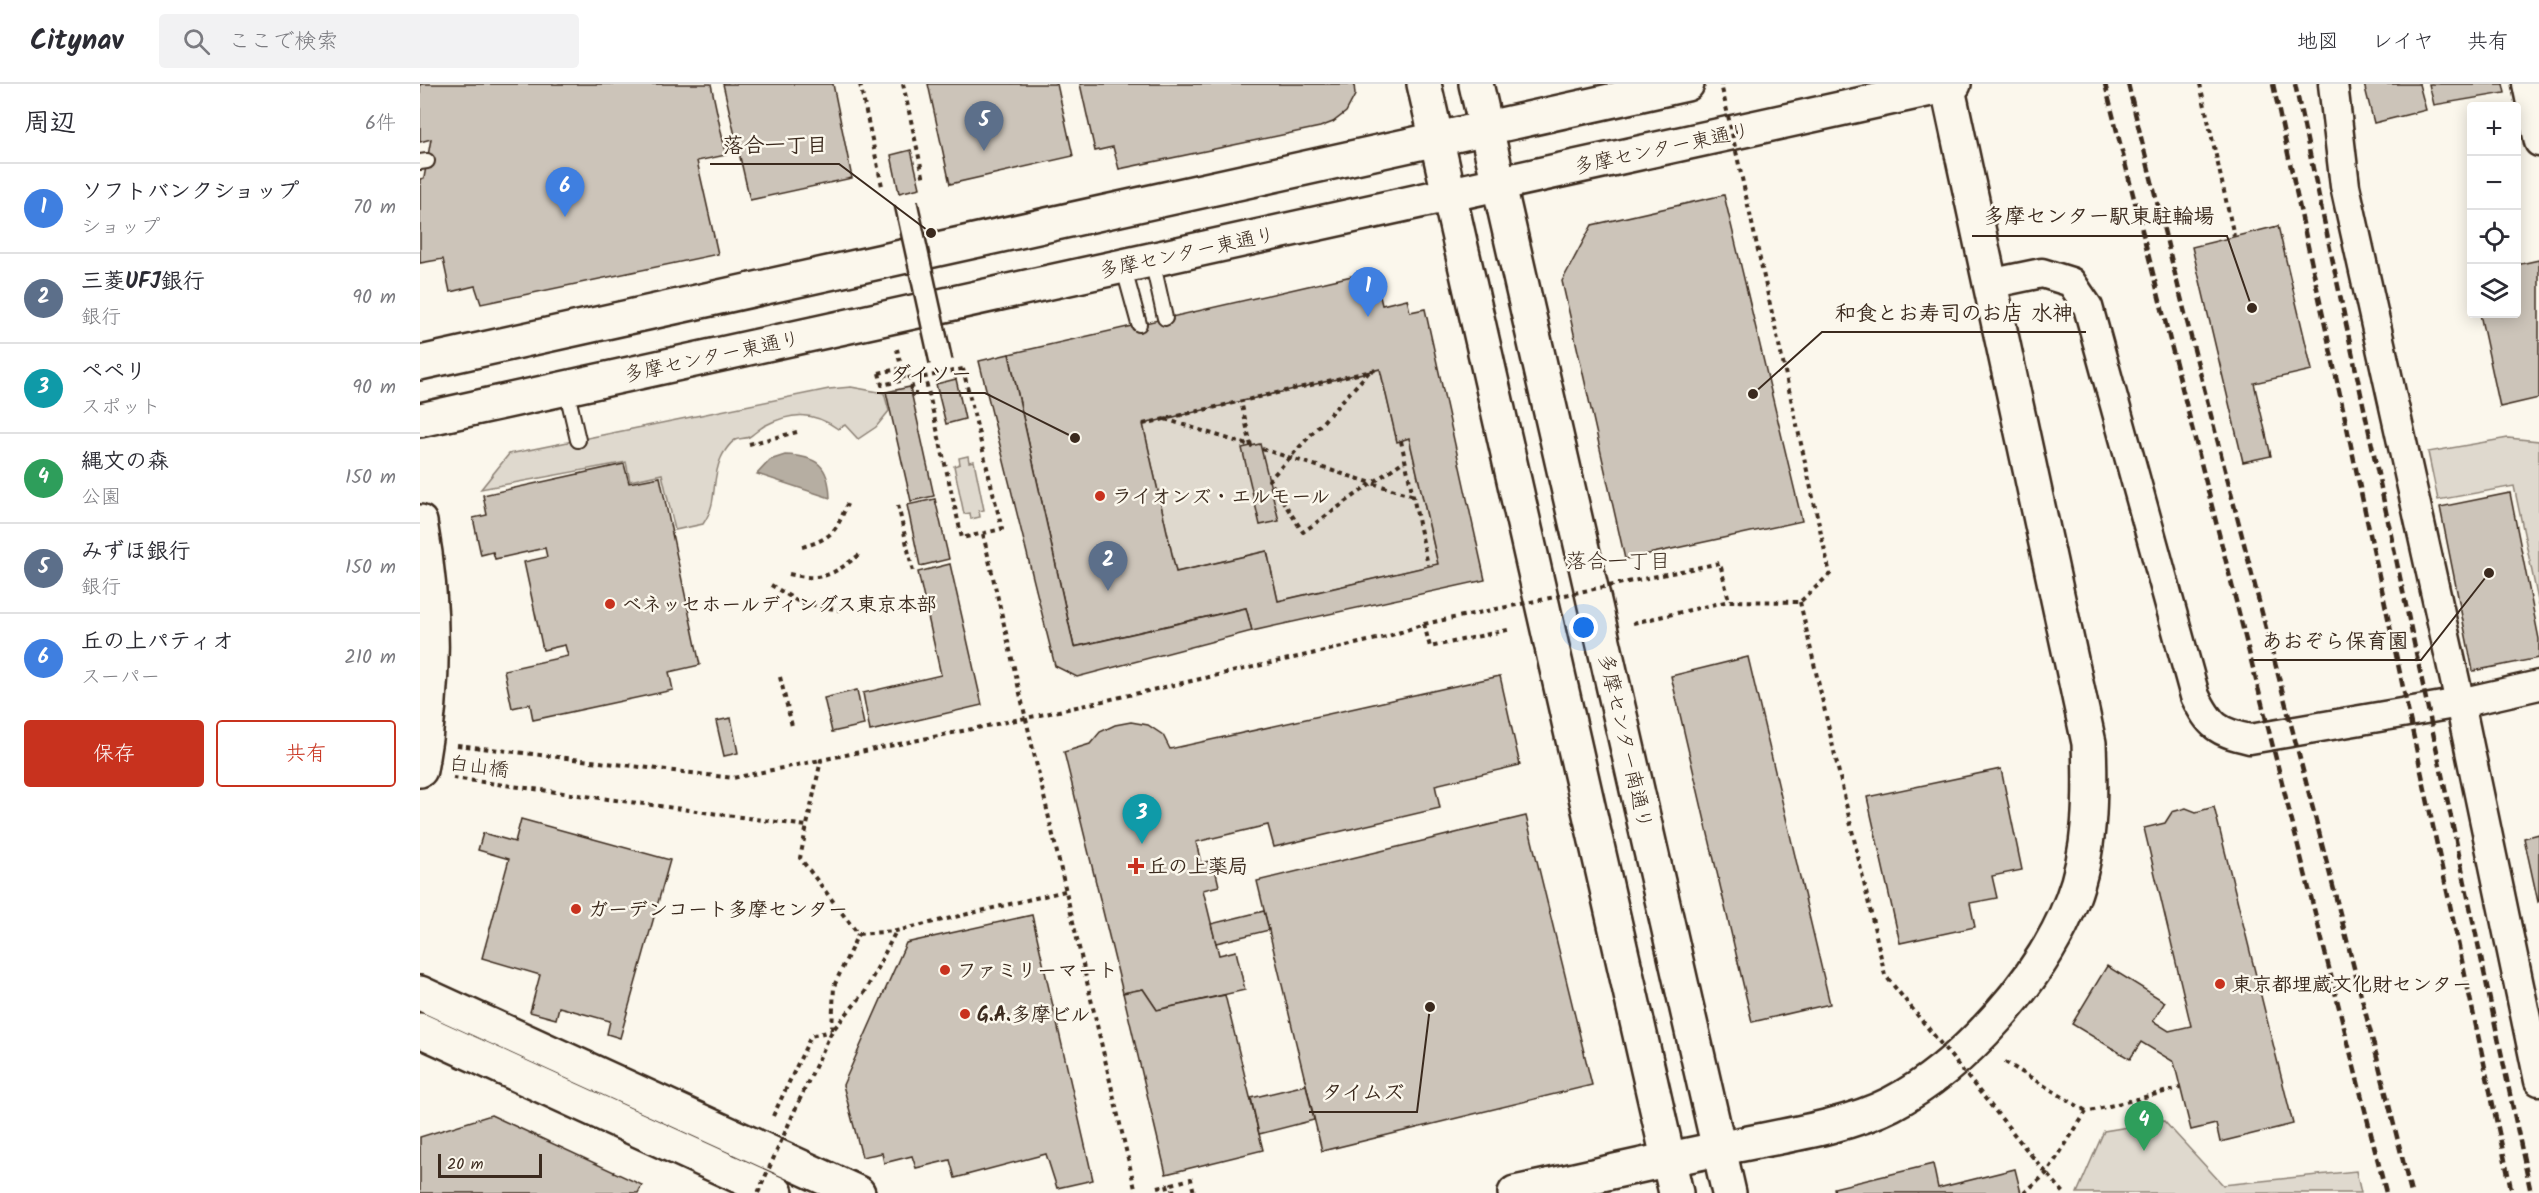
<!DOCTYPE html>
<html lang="ja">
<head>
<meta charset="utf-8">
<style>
  :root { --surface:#fff; --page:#f2f2f3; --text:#2b2b33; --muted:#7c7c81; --line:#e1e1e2; --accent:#c8321e }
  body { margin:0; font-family:Kalam,"Klee One",sans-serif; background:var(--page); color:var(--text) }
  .controls { position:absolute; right:18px; top:18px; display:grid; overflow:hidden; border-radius:6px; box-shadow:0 3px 15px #0003 }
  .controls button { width:54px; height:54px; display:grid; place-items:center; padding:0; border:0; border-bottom:2px solid var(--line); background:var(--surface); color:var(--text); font:30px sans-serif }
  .scale { position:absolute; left:18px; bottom:15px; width:104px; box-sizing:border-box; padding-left:6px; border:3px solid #3b2a1e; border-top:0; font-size:16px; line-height:21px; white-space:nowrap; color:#3b2a1e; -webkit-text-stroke:4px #fbf7ec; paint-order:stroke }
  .you { position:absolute; left:1164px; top:544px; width:21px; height:21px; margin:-15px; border:4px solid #fff; border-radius:50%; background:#1a73e8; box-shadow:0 0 0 9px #1a73e833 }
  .badge { display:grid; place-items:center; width:39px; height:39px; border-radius:50%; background:var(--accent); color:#fff; font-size:20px; font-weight:700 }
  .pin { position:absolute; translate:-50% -50px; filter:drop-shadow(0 2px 3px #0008) }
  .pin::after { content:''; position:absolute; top:32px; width:21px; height:18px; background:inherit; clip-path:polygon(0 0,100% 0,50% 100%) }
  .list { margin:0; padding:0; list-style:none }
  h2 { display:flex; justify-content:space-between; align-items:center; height:78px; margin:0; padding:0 24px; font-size:26px }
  h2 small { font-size:20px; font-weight:400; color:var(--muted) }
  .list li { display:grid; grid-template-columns:39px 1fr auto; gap:18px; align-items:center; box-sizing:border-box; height:90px; padding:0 24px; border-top:2px solid var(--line) }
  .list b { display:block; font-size:22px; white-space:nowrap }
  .list p { margin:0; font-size:20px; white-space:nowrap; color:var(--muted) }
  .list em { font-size:20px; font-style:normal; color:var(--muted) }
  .actions { display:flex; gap:12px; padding:18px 24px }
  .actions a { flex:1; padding:14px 0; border:2px solid var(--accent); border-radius:6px; text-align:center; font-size:21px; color:var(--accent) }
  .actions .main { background:var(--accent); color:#fff }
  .icon { flex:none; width:33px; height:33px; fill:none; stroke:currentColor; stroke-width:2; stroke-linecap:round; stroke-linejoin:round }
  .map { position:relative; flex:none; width:2119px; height:1109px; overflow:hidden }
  header { display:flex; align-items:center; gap:36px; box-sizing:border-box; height:84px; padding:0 30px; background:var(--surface); border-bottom:2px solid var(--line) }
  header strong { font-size:28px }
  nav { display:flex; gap:33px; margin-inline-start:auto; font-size:21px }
  .search { width:420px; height:54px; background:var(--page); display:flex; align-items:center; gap:15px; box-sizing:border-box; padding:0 21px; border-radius:6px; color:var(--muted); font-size:22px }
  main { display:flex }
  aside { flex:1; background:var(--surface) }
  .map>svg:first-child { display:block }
</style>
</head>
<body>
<header>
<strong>Citynav</strong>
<div class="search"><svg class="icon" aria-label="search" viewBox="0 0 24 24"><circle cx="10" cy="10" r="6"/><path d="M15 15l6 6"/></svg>ここで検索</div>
<nav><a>地図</a><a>レイヤ</a><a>共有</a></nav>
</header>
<main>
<aside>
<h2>周辺<small>6件</small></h2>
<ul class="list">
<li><span class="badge" style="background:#3f7fe0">1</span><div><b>ソフトバンクショップ</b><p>ショップ</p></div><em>70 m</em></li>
<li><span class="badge" style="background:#5c6f8a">2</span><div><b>三菱UFJ銀行</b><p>銀行</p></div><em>90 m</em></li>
<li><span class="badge" style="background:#0f9aa8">3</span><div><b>ペペリ</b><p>スポット</p></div><em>90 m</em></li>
<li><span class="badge" style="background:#2e9e5b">4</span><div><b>縄文の森</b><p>公園</p></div><em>150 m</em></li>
<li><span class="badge" style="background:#5c6f8a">5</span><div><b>みずほ銀行</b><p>銀行</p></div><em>150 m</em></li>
<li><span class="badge" style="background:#3f7fe0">6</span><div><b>丘の上パティオ</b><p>スーパー</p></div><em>210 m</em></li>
</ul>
<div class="actions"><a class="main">保存</a><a>共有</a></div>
</aside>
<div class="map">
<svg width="2119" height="1109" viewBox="0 0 2119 1109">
  <rect width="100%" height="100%" fill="#fbf7ec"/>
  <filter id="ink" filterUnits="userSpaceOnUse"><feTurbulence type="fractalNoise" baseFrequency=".0167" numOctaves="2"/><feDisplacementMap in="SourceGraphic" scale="12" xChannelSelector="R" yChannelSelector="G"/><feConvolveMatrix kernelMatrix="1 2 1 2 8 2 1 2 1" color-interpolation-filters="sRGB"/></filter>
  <g filter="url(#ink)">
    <g fill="#dfd9ce" stroke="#8d8276" stroke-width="1.5">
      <polygon points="960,285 977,357 989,354 1018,480 858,517 847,467 756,488 723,340"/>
      <path d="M431,303L464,309L469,327L456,343L438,355L425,341L418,345C393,327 371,328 344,342C339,345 334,350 329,353C325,355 319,354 315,356C310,359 303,369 301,374C290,399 299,417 283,440L255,446L242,390L210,397L206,378L61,405L89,370L409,305Z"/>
      <polygon points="2088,354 2119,357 2119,521 2094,402 2018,416 2008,368"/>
      <polygon points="548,372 549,378 554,377 564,426 559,427 560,433 551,435 550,429 544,430 534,382 540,380 539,374"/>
      <polygon points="1744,1037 1803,1101 1936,1087 1941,1109 1657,1109 1684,1047"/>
    </g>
    <path fill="#b6aea2" stroke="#85796d" stroke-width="1.5" d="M365,371C397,372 409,381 410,414L337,390L350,376Z"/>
    <g fill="#ccc4b9" stroke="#3b2a1e" stroke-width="1.5" fill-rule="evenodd">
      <polygon points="0,0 291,0 306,71 277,77 298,170 61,220 55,202 30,208 23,175 0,179 0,95 4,94 11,55 0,58"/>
      <polygon points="303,0 413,0 432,94 330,116"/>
      <polygon points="508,0 637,0 653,72 530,100"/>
      <polygon points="660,0 934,0 935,11 926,28 913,38 900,43 699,85 693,63 675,67"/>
      <polygon points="1944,0 1999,0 2006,26 1954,39"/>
      <polygon points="2009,0 2083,0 2085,9 2014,21"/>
      <polygon points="491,66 500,104 479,109 471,71"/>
      <polygon points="1304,111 1382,437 1205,475 1142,197 1172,141"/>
      <polygon points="1858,142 1892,286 1834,299 1851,372 1823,378 1772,163"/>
      <polygon points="2119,176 2119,314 2080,323 2060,230 2096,230 2096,181"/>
      <path d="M954,187L962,221L987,215L990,228L1005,225L1065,496L832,547L826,524L654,563L589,270ZM960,285L977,358L989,354L1018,480L858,517L847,467L756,488L723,340Z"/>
      <polygon points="589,270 654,563 826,524 832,547 657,593 635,582 559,277"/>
      <polygon points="536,295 545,335 526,340 516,300"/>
      <polygon points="490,303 514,412 491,417 466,308"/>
      <polygon points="840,360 859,437 840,441 822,364"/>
      <polygon points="204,380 209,399 240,393 280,581 249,588 253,606 113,636 110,620 92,624 84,586 148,572 145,561 123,566 104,478 127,473 125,464 75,475 73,468 61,471 53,434 67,431 63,411"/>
      <polygon points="2090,409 2119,555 2119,574 2053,587 2020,423"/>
      <polygon points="515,415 529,475 500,482 487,421"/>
      <polygon points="530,480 562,621 450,647 443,609 521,591 498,488"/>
      <polygon points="1328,573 1410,920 1332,938 1251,592"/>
      <polygon points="1080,592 1100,681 1015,701 1020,724 854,763 848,741 776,758 781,779 793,776 799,802 783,806 799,871 816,867 825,906 737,926 723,905 703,909 644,668 670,660 680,648 695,641 711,638 728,641 743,651 750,665"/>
      <polygon points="437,606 444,641 412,648 404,614"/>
      <polygon points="311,634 318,669 304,672 296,637"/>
      <polygon points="1581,685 1602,786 1572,792 1577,814 1550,819 1555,843 1480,859 1447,713"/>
      <polygon points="1794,723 1873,1040 1800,1058 1796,1040 1771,1046 1754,978 1721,958 1710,975 1652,940 1687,882 1745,918 1733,937 1749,947 1771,942 1724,744 1745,739 1752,728 1766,724 1776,728"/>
      <polygon points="1106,732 1172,1001 902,1067 837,797"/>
      <polygon points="101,735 250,776 200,954 187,950 190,937 139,923 136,935 110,928 120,891 62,874 89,775 58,766 63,749 95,758"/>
      <polygon points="2119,750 2119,817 2118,818 2104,754"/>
      <polygon points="844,827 849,846 796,859 791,840"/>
      <polygon points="612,831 673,1096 637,1104 626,1070 535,1094 530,1076 496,1084 492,1072 464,1079 462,1069 442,1073 423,1001 486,859"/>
      <polygon points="723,905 737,926 805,911 843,1066 746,1090 703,909"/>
      <polygon points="886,1001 894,1036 839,1050 831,1014"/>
      <polygon points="71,1031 222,1101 218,1109 0,1109 0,1053"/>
      <polygon points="1513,1080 1518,1104 1595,1085 1601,1109 1415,1109 1414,1104"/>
    </g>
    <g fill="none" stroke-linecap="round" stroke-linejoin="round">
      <defs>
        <g id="service">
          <polyline points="0,78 7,77"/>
          <polyline points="732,176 745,234"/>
          <polyline points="703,182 719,240"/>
          <polyline points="146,304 158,356"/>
        </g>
        <g id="minor">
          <polyline points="1913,0 1925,102 2040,619 2119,997"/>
          <polyline points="2107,0 2119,58"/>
          <path d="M1569,200L1622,189L1651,198L1668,223L1775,612C1790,642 1797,648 1830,655L2040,619L2119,601"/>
        </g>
        <g id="tertiary">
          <polyline points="1004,0 1256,1109"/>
          <polyline points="1056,0 1309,1109"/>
          <polyline points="0,279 1267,0"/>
          <polyline points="0,336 1534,0"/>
          <path d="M0,438C15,520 15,604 0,686"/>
          <polyline points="0,909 438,1109"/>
          <polyline points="0,946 356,1109"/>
          <path d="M1095,1109C1166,1094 1237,1077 1308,1063C1360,1052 1424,1044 1471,1020C1544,982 1622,894 1652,816C1671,767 1671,712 1669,659L1527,0"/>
        </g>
      </defs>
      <use href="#service" stroke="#3b2a1e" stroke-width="18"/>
      <use href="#minor" stroke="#3b2a1e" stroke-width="33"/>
      <use href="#tertiary" stroke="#3b2a1e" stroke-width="38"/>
      <g stroke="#3b2a1e" stroke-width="4" stroke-dasharray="4.5 4.5" stroke-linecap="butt">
        <polyline points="440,0 462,102"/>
        <polyline points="483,0 504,96"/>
        <polyline points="1780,0 1814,152"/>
        <polyline points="487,283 494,310 497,310"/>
        <polygon points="543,285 582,445 542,454 505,293"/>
        <polyline points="949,288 849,396 883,448 985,376"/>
        <polyline points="459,289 462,301 484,296 477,265"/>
        <polyline points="745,335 831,362 821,317"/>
        <polyline points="723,340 960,285"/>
        <polyline points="981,357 1008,481"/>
        <polyline points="329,360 377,348"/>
        <polyline points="842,365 994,412"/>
        <polyline points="478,421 493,488"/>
        <polyline points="563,450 716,1109"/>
        <path d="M382,463C411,455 416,448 427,420"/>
        <path d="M369,490C403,498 412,491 439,471"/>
        <polyline points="351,501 379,518 419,526"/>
        <polyline points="1213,539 1309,517"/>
        <polyline points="360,593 372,642"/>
        <polyline points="37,661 313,694 401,676"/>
        <polyline points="33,694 387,742"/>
        <polyline points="645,807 476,847 438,850 380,774 401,676 630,629 966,553 1004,540 1010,563 1092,545"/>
        <polyline points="412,946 414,902 438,850"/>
        <polyline points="1585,978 1666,1027"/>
        <polyline points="379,1017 412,947 445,908 476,847"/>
        <polyline points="353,1032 391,952 411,947"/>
        <polyline points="1611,1071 1644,1109"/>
        <polyline points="738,1103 747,1101 749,1109"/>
        <polyline points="754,1109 752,1100 771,1095 774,1109"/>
        <polyline points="1604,1109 1627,1089 1666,1028 1760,1004"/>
      </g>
      <use href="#service" stroke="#fbf7ec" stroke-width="14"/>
      <use href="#minor" stroke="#fbf7ec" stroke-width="28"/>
      <use href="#tertiary" stroke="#fbf7ec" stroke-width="33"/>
      <g stroke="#3b2a1e" stroke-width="4.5" stroke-dasharray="9 4.5" stroke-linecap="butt">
        <polyline points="1685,0 1966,1109"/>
        <path d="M1708,0C1798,371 1899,739 1991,1109"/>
        <polyline points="1853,0 2092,1109"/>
        <polyline points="1875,0 2111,1109"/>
      </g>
      <defs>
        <polyline id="pedestrian-bridge" points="486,119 521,278"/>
      </defs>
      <use href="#pedestrian-bridge" stroke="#3b2a1e" stroke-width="26" stroke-linecap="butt"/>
      <g stroke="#3b2a1e" stroke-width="4" stroke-dasharray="4.5 4.5" stroke-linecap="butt">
        <polyline points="459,289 487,283"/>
        <polyline points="1380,518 1465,891 1611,1071"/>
        <polyline points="1004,540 1300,479 1309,517 1380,518 1410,490 1301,0"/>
        <polyline points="338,1109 379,1017"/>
      </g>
      <use href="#pedestrian-bridge" stroke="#fbf7ec" stroke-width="21"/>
    </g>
  </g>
  <g fill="#c8321e" stroke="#fbf7ec" stroke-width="2">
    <circle cx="680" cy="412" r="6"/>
    <circle cx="190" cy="520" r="6"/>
    <path d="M713 773h6v6h6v6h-6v6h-6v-6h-6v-6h6z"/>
    <circle cx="156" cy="825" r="6"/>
    <circle cx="525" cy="886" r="6"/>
    <circle cx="1800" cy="900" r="6"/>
    <circle cx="545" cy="930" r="6"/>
  </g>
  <g text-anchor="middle" stroke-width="5" stroke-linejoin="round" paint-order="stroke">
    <g font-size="20" fill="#3b2a1e" stroke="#fbf7ec">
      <text transform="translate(1242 64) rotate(-12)" y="7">多摩センター東通り</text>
      <text transform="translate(767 168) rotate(-12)" y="7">多摩センター東通り</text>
      <text transform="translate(292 272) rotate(-12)" y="7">多摩センター東通り</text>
      <text transform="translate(1206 657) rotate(77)" y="7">多摩センター南通り</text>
      <text transform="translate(59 682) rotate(7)" y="7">白山橋</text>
    </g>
    <g font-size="20" font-weight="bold" fill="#3b2a1e" stroke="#fbf7ec" text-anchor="start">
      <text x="692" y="419">ライオンズ・エルモール</text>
      <text x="202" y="527">ベネッセホールディングス東京本部</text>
      <text x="728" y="789">丘の上薬局</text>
      <text x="168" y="832">ガーデンコート多摩センター</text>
      <text x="537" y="893">ファミリーマート</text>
      <text x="1812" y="907">東京都埋蔵文化財センター</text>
      <text x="557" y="937">G.A.多摩ビル</text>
    </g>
    <g font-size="21" fill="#3b2a1e" stroke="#fbf7ec">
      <text x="1198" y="484">落合一丁目</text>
    </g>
  </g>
  <path fill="none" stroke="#3b2a1e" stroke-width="2" d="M511 149L419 80H290M1832 224L1807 152H1552M1333 310L1402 248H1666M655 354L565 309H457M2069 489L2001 576H1830M1010 923L997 1028H889"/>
  <g fill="#3b2a1e" stroke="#fbf7ec" stroke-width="2">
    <circle cx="511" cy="149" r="6"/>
    <circle cx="1832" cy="224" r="6"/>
    <circle cx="1333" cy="310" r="6"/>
    <circle cx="655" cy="354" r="6"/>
    <circle cx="2069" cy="489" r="6"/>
    <circle cx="1010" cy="923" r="6"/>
  </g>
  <g font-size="21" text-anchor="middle" font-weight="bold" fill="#3b2a1e" stroke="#fbf7ec" stroke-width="5" stroke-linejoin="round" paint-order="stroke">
    <text x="355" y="68">落合一丁目</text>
    <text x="1679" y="139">多摩センター駅東駐輪場</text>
    <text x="1534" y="236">和食とお寿司のお店 水神</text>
    <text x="511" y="297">ダイソー</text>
    <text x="1915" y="564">あおぞら保育園</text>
    <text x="943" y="1015">タイムズ</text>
  </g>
</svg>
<div class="controls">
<button>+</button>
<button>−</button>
<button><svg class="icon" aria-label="locate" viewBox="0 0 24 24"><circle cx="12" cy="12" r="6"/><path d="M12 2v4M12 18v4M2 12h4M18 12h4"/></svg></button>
<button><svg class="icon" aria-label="layers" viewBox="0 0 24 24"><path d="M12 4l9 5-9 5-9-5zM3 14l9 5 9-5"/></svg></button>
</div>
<div class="scale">20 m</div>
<div class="you"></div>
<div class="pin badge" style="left:948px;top:233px;background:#3f7fe0">1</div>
<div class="pin badge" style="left:688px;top:507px;background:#5c6f8a">2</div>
<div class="pin badge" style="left:722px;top:760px;background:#0f9aa8">3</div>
<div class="pin badge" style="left:1724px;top:1067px;background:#2e9e5b">4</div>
<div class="pin badge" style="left:564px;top:67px;background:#5c6f8a">5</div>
<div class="pin badge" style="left:145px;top:133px;background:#3f7fe0">6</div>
</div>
</main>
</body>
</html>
